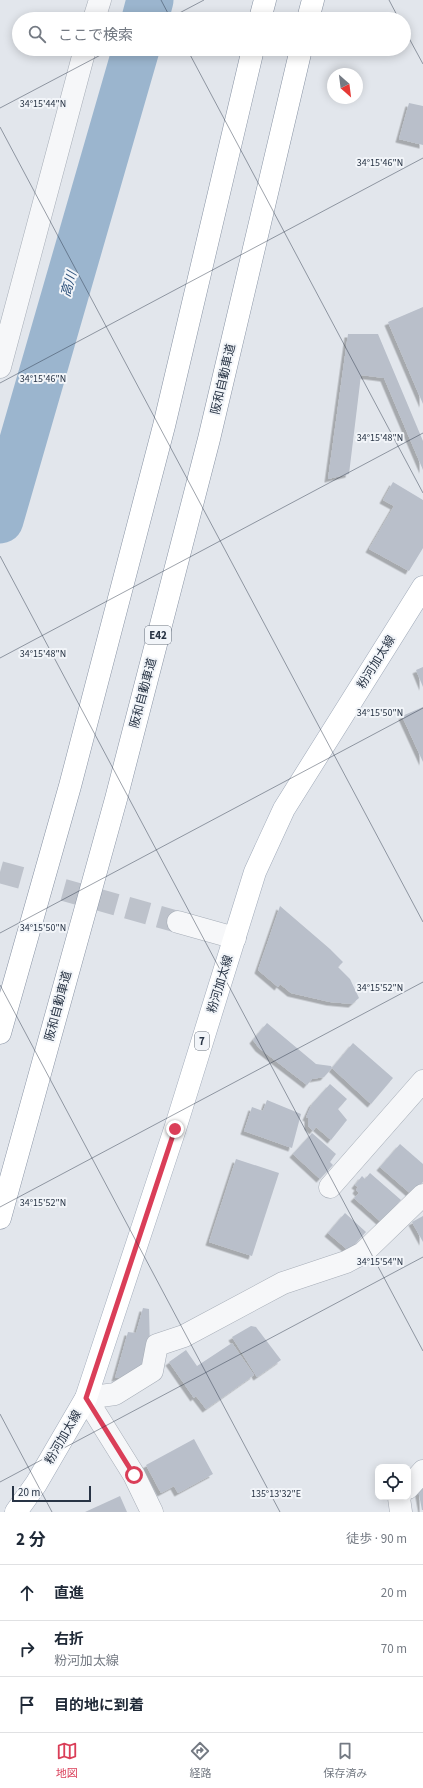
<!DOCTYPE html>
<html lang="ja">
<head>
<meta charset="utf-8">
<style>
  :root { --surface:#fff; --page:#f6f6f7; --text:#1f2937; --muted:#747a83; --line:#e0e1e3; --accent:#da3e58 }
  body { margin:0; font-family:"Source Sans 3","Noto Sans JP",sans-serif; background:var(--page); color:var(--text) }
  .controls { position:absolute; right:12px; bottom:12px; display:grid; overflow:hidden; border-radius:8px; box-shadow:0 2px 10px #0003 }
  .controls button { width:36px; height:36px; display:grid; place-items:center; padding:0; border:0; border-bottom:1px solid var(--line); background:var(--surface); color:var(--text); font:20px sans-serif }
  .compass { position:absolute; left:327px; top:68px; width:36px; height:36px; border-radius:50%; background:var(--surface); box-shadow:0 2px 10px #0003; rotate:152deg }
  .scale { position:absolute; left:12px; bottom:10px; width:79px; box-sizing:border-box; padding-left:4px; border:2px solid #283445; border-top:0; font-size:11px; line-height:14px; white-space:nowrap; color:#283445; -webkit-text-stroke:3px #f2f5f9; paint-order:stroke }
  .stop { position:absolute; width:12px; height:12px; margin:-9px; border:3px solid #da3e58; border-radius:50%; background:#fff }
  .stop.end { background:#da3e58; border-color:#fff; box-shadow:0 1px 4px #0008 }
  .list { margin:0; padding:0; list-style:none }
  h2 { display:flex; justify-content:space-between; align-items:center; height:52px; margin:0; padding:0 16px; font-size:17px }
  h2 small { font-size:13px; font-weight:400; color:var(--muted) }
  .list li { display:grid; grid-template-columns:26px 1fr auto; gap:12px; align-items:center; box-sizing:border-box; height:56px; padding:0 16px; border-top:1px solid var(--line) }
  .list b { display:block; font-size:15px; white-space:nowrap }
  .list p { margin:0; font-size:13px; white-space:nowrap; color:var(--muted) }
  .list em { font-size:13px; font-style:normal; color:var(--muted) }
  .icon { flex:none; width:22px; height:22px; fill:none; stroke:currentColor; stroke-width:2; stroke-linecap:round; stroke-linejoin:round }
  .map { position:relative; flex:none; width:423px; height:1512px; overflow:hidden }
  .search { position:absolute; background:var(--surface); box-shadow:0 2px 10px #0003; left:12px; right:12px; top:12px; height:44px; display:flex; align-items:center; gap:10px; box-sizing:border-box; padding:0 14px; border-radius:22px; color:var(--muted); font-size:15px }
  .sheet { height:220px; background:var(--surface) }
  nav { display:flex; justify-content:space-around; align-items:center; box-sizing:border-box; height:56px; border-top:1px solid var(--line); background:var(--surface); font-size:11px; color:var(--muted) }
  nav a { display:grid; justify-items:center; gap:2px }
  nav .on { color:var(--accent) }
  .map>svg:first-child { display:block }
</style>
</head>
<body>
<div class="map">
<svg width="423" height="1512" viewBox="0 0 423 1512">
  <defs>
    <filter id="shadow"><feDropShadow dx="-3.5" dy="3.5" stdDeviation="0" flood-color="#0004"/></filter>
  </defs>
  <rect width="100%" height="100%" fill="#e2e6ec"/>
  <g fill="none" stroke-linecap="round" stroke-linejoin="round">
    <g stroke="#9bb5ce" stroke-width="47">
      <polyline points="145,19 150,0"/>
      <polyline points="0,520 136,49"/>
    </g>
  </g>
  <g fill="#b9bfca" filter="url(#shadow)">
    <polygon points="409,103 423,106 423,145 399,139"/>
    <polygon points="423,307 423,404 388,322"/>
    <polygon points="348,334 378,334 423,441 423,470 384,378 361,375 349,474 328,479"/>
    <polygon points="393,482 423,500 423,548 409,571 369,549 394,506 383,500"/>
    <polygon points="423,667 423,687 416,670"/>
    <polygon points="423,707 423,762 402,716"/>
    <polygon points="280,906 330,949 343,962 338,967 350,979 359,998 352,1004 330,1002 291,993 280,984 278,987 258,970"/>
    <polygon points="267,1023 316,1064 331,1066 332,1068 324,1077 312,1079 307,1085 259,1048 253,1040"/>
    <polygon points="353,1043 393,1078 371,1104 332,1068"/>
    <polygon points="330,1084 347,1099 338,1109 347,1120 331,1140 316,1127 313,1131 308,1126 308,1118 306,1117 312,1104"/>
    <polygon points="267,1100 301,1114 292,1148 244,1131 252,1107 263,1111"/>
    <polygon points="312,1133 336,1154 330,1162 333,1165 320,1179 293,1154"/>
    <polygon points="400,1144 423,1164 423,1182 411,1194 380,1167"/>
    <polygon points="236,1159 279,1173 252,1256 209,1242"/>
    <polygon points="370,1173 401,1200 381,1222 354,1198 359,1193 356,1190 358,1187 355,1185 362,1176 365,1179"/>
    <polygon points="345,1213 366,1232 349,1251 328,1233"/>
    <polygon points="423,1216 423,1242 412,1222"/>
    <polygon points="143,1308 149,1309 150,1350 141,1373 115,1378 128,1332 136,1333"/>
    <polygon points="251,1326 256,1327 281,1360 257,1377 232,1337"/>
    <polygon points="232,1343 254,1375 206,1409 196,1396 194,1398 169,1362 186,1350 197,1366"/>
    <polygon points="194,1439 213,1474 178,1493 174,1486 161,1493 146,1465"/>
    <polygon points="417,1484 423,1484 423,1510 422,1510"/>
    <polygon points="120,1496 127,1512 85,1512"/>
  </g>
  <g fill="none" stroke-linecap="round" stroke-linejoin="round">
    <polyline stroke="#bdc2cb" stroke-width="22" stroke-dasharray="22 11" stroke-linecap="butt" points="0,872 178,922"/>
    <defs>
      <g id="street">
        <polyline points="94,19 100,0"/>
        <polyline points="0,367 85,49"/>
        <polyline points="178,922 235,938"/>
        <polyline points="330,1187 423,1081"/>
        <polyline points="408,1488 423,1471"/>
        <polyline points="400,1497 399,1498 401,1512"/>
        <polyline points="152,1512 134,1475 86,1398 115,1394 152,1371 157,1345 184,1336 283,1283 346,1262 363,1253 423,1195"/>
      </g>
      <polyline id="primary" points="16,1512 36,1484 86,1398 175,1129 255,872 284,809 423,587"/>
      <g id="highway">
        <polyline points="260,19 265,0"/>
        <polyline points="308,19 313,0"/>
        <polyline points="0,1033 70,786 164,426 253,49"/>
        <polyline points="0,1218 116,799 209,439 301,49"/>
      </g>
    </defs>
    <use href="#street" stroke="#a6adb7" stroke-width="23"/>
    <use href="#primary" stroke="#a0aab9" stroke-width="23"/>
    <use href="#highway" stroke="#8893a4" stroke-width="23"/>
    <use href="#street" stroke="#f6f7f9" stroke-width="22"/>
    <use href="#primary" stroke="#fff" stroke-width="22"/>
    <use href="#highway" stroke="#fff" stroke-width="22"/>
  </g>
  <g fill="none" stroke-linecap="round" stroke-linejoin="round">
    <polyline stroke="#da3e58" stroke-width="5" points="134,1475 86,1398 175,1129"/>
  </g>
  <path fill="none" stroke="#283445" stroke-width="1" stroke-opacity="0.45" d="M161,0L171,19M389,0L399,19M168,19L204,0M404,29L423,64M187,49L423,493M0,108L112,49M0,127L423,922M0,383L423,158M0,556L423,1351M0,658L423,433M0,933L423,708M0,985L280,1512M0,1207L423,982M0,1414L52,1512M0,1482L423,1257"/>
  <g text-anchor="middle" stroke-width="4" stroke-linejoin="round" paint-order="stroke">
    <g fill="#f2f5f9" stroke="#656e7b" stroke-width="1">
      <rect x="145" y="626" width="26" height="18" rx="3"/>
      <rect x="195" y="1032" width="14" height="18" rx="3"/>
    </g>
    <g font-size="11" font-weight="bold" fill="#283445">
      <text x="158" y="639">E42</text>
      <text x="202" y="1045">7</text>
    </g>
    <g font-size="12" fill="#283445" stroke="#f2f5f9">
      <text transform="translate(223 379) rotate(-77)" y="4">阪和自動車道</text>
      <text transform="translate(376 662) rotate(-58)" y="4">粉河加太線</text>
      <text transform="translate(143 693) rotate(-75)" y="4">阪和自動車道</text>
      <text transform="translate(220 984) rotate(-73)" y="4">粉河加太線</text>
      <text transform="translate(58 1006) rotate(-75)" y="4">阪和自動車道</text>
      <text transform="translate(63 1437) rotate(-60)" y="4">粉河加太線</text>
    </g>
    <g font-size="13" font-style="italic" fill="#2f537d" stroke="#f2f5f9">
      <text transform="translate(68 284) rotate(-74)" y="5">高川</text>
    </g>
  </g>
  <g font-size="10" text-anchor="middle" fill="#283445" stroke="#f2f5f9" stroke-width="4" stroke-linejoin="round" paint-order="stroke">
    <text x="43" y="107">34°15'44"N</text>
    <text x="380" y="166">34°15'46"N</text>
    <text x="43" y="382">34°15'46"N</text>
    <text x="380" y="441">34°15'48"N</text>
    <text x="43" y="657">34°15'48"N</text>
    <text x="380" y="716">34°15'50"N</text>
    <text x="43" y="931">34°15'50"N</text>
    <text x="380" y="991">34°15'52"N</text>
    <text x="43" y="1206">34°15'52"N</text>
    <text x="380" y="1265">34°15'54"N</text>
    <text x="276" y="1497">135°13'32"E</text>
  </g>
</svg>
<div class="controls">
<button><svg class="icon" aria-label="locate" viewBox="0 0 24 24"><circle cx="12" cy="12" r="6"/><path d="M12 2v4M12 18v4M2 12h4M18 12h4"/></svg></button>
</div>
<svg class="compass" viewBox="-18 -18 36 36"><path d="M0-13l5 13h-10z" fill="#e53935"/><path d="M0 13l5-13h-10z" fill="#747a83"/></svg>
<div class="scale">20 m</div>
<div class="stop" style="left:134px;top:1475px"></div>
<div class="stop end" style="left:175px;top:1129px"></div>
<div class="search"><svg class="icon" aria-label="search" viewBox="0 0 24 24"><circle cx="10" cy="10" r="6"/><path d="M15 15l6 6"/></svg>ここで検索</div>
</div>
<section class="sheet">
<h2>2 分<small>徒歩 · 90 m</small></h2>
<ul class="list">
<li><svg class="icon" aria-label="ahead" viewBox="0 0 24 24"><path d="M12 20V5M6 11l6-6 6 6"/></svg><div><b>直進</b></div><em>20 m</em></li>
<li><svg class="icon" aria-label="right" viewBox="0 0 24 24"><path d="M7 20v-9h11M14 6l5 5-5 5"/></svg><div><b>右折</b><p>粉河加太線</p></div><em>70 m</em></li>
<li><svg class="icon" aria-label="arrive" viewBox="0 0 24 24"><path d="M6 21V4h12l-3 4 3 4H6"/></svg><div><b>目的地に到着</b></div></li>
</ul>
</section>
<nav>
<a class="on"><svg class="icon" aria-label="map" viewBox="0 0 24 24"><path d="M3 6l6-2 6 2 6-2v14l-6 2-6-2-6 2zM9 4v14M15 6v14"/></svg>地図</a>
<a><svg class="icon" aria-label="directions" viewBox="0 0 24 24"><path d="M12 3l9 9-9 9-9-9zM9 14v-3h6M13 9l2 2-2 2"/></svg>経路</a>
<a><svg class="icon" aria-label="saved" viewBox="0 0 24 24"><path d="M7 4h10v16l-5-4-5 4z"/></svg>保存済み</a>
</nav>
</body>
</html>
